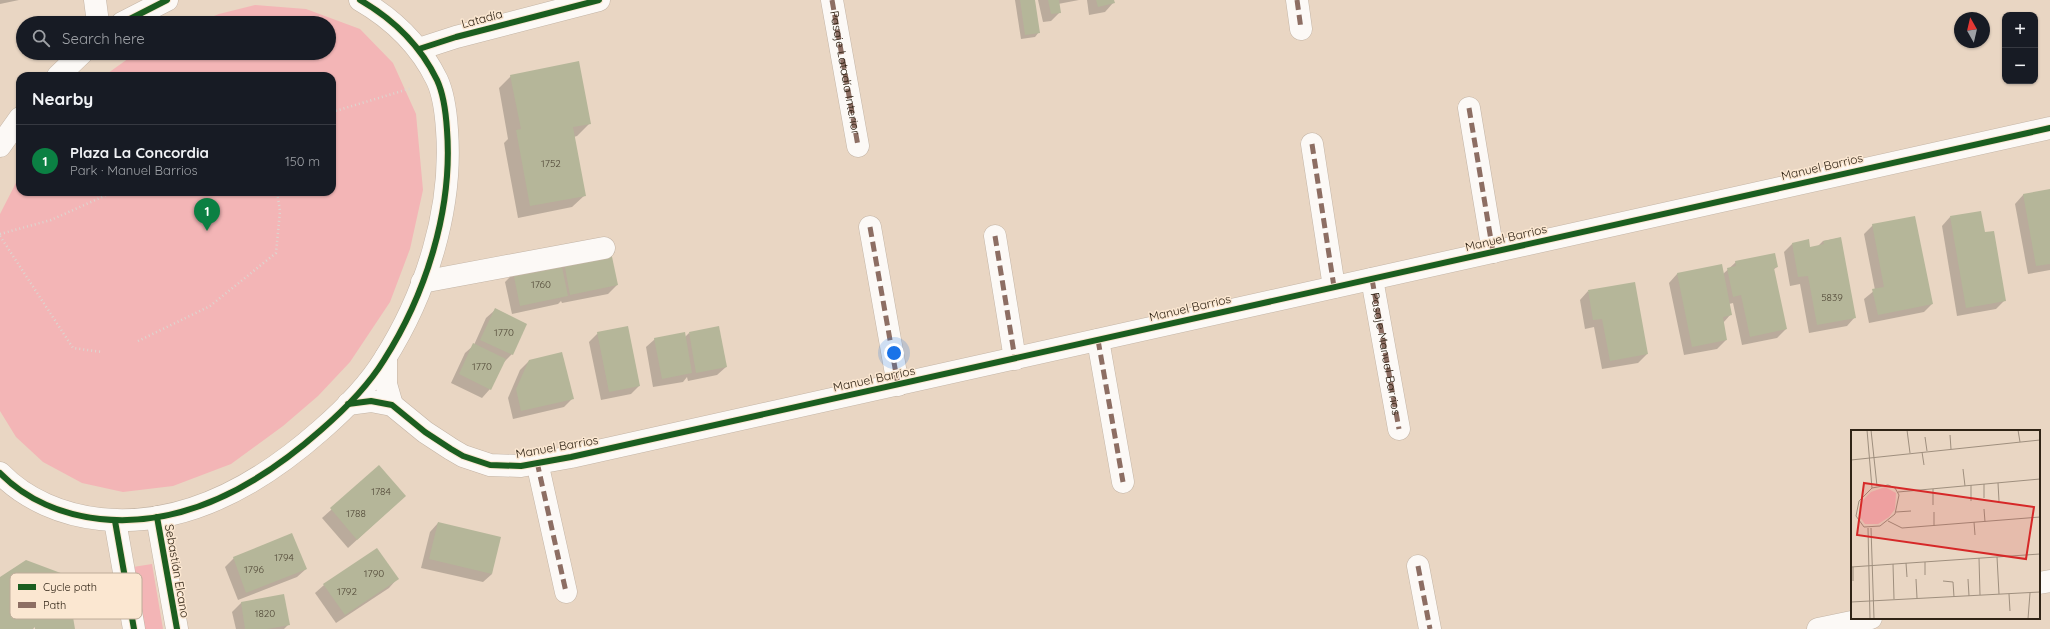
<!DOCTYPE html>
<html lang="en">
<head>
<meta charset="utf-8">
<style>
  :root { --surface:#171b24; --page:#20242c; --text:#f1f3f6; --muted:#9ea1a6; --line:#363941; --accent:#0b8043 }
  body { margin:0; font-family:Quicksand,sans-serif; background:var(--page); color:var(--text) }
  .controls { position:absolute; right:12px; top:12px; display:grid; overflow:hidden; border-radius:8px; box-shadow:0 1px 3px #0004 }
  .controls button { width:36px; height:36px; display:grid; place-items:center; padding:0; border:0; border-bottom:1px solid var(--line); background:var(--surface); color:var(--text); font:20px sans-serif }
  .compass { position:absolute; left:1954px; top:12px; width:36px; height:36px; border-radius:50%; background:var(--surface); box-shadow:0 1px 3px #0004; rotate:352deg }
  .you { position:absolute; left:894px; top:353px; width:14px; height:14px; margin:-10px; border:3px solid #fff; border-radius:50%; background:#1a73e8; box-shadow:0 0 0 6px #1a73e833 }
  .badge { display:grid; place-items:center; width:26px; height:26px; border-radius:50%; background:var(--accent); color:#fff; font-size:13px; font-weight:700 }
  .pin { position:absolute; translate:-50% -33px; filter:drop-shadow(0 1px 2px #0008) }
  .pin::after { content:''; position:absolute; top:21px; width:14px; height:12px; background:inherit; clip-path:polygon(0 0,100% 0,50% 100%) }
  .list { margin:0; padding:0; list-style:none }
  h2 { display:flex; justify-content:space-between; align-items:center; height:52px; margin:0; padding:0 16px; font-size:17px }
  h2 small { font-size:13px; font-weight:400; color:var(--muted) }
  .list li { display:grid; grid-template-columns:26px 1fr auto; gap:12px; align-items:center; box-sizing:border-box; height:72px; padding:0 16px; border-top:1px solid var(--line) }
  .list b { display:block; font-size:15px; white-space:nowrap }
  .list p { margin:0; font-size:13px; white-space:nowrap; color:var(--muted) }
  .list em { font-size:13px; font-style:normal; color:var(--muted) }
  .icon { flex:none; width:22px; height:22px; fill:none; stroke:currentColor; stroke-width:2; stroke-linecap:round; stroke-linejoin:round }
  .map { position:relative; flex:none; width:2050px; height:629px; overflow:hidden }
  .search { position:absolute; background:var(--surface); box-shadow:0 1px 3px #0004; left:16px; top:16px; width:320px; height:44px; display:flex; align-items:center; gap:10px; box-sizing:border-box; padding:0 14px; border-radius:22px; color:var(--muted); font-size:15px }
  .panel { position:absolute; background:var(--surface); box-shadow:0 1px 3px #0004; left:16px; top:72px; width:320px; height:124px; border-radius:12px }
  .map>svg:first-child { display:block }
</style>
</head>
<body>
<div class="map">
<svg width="2050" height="629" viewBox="0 0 2050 629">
  <rect width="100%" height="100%" fill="#e9d6c3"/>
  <g fill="#f3b5b6">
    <polygon points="255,5 306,9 360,29 393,63 416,114 423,190 410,249 390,302 350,362 318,396 283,426 231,464 173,486 123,492 82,483 43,462 16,437 0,411 0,214 20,175 20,192 332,192 332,76 104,76 136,53 329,53 329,23 196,23 219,14"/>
    <polygon points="152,564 163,629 144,629 133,567"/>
  </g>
  <g fill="#0003">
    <polygon points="0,0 19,0 0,4"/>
    <polygon points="1015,0 1034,0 1039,32 1035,37 1021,39"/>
    <polygon points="1038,0 1079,0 1058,4 1060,12 1051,21 1043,22"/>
    <polygon points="1087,0 1113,0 1113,3 1105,12 1089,15"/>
    <polygon points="511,76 589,124 577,136 574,137 585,195 572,207 518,218 504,143 508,139 499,88"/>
    <polygon points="2050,190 2050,270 2028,274 2015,204 2023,195"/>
    <polygon points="1950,217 1984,234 2005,300 1996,309 1957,316 1942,226"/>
    <polygon points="1873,225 1932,304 1924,312 1869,323 1864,299 1875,290 1864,234"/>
    <polygon points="1840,238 1855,317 1847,326 1809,333 1800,284 1790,286 1784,252 1792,244 1809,248 1818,246 1823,241"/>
    <polygon points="1736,262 1777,267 1773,270 1786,329 1777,338 1742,345 1733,303 1729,304 1731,314 1723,323 1726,340 1717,349 1684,355 1669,283 1677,274 1723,274"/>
    <polygon points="564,263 617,285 608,294 562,303 561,301 558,304 512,314 505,282 514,273"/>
    <polygon points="1588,291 1647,354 1638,363 1602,369 1594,327 1585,329 1580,300"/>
    <polygon points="495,310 526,324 512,354 503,363 490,389 482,398 451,383 465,353 474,345 486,318"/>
    <polygon points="598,333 639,386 631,394 601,400 589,342"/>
    <polygon points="689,333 726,367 717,375 688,381 687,377 683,382 653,387 646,347 655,339 685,337"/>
    <polygon points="529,361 573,398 564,407 513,419 508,398 520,370"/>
    <polygon points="379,467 396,504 348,548 322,518"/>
    <polygon points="438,523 492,574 483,582 421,568 430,532"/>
    <polygon points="234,558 306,569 297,577 238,600 225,567"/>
    <polygon points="397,579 389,588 336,623 315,593 324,585"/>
    <polygon points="283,596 289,624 284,629 236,629 232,612 241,603"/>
  </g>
  <g fill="#b5b699">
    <polygon points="1020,0 1035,0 1040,33 1025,35"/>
    <polygon points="1048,0 1059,0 1061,13 1051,14"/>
    <polygon points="1096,0 1114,0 1115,3 1098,7"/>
    <polygon points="579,61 591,124 573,127 586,196 530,206 516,130 521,129 510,75"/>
    <polygon points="2050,189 2050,264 2036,266 2023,194"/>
    <polygon points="1981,211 1985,232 1994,231 2006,301 1966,308 1950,216"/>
    <polygon points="1915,216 1933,304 1878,315 1872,289 1884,287 1872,224"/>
    <polygon points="1841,237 1856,318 1817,325 1808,276 1798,277 1792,243 1809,239 1810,247 1824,244 1823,241"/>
    <polygon points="611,252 618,285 570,295 564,262"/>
    <polygon points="1775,253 1778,267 1774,268 1787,329 1750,337 1741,295 1733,297 1727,268 1736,266 1735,261"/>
    <polygon points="561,262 568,296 520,306 513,272"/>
    <polygon points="1722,264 1732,315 1723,317 1727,340 1692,347 1677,273"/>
    <polygon points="1635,282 1648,354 1610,361 1602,319 1593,320 1588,290"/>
    <polygon points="495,308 527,324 513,355 480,340"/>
    <polygon points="628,326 640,386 609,392 597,332"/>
    <polygon points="719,326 727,367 696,373 689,332"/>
    <polygon points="685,332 692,373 662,379 654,338"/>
    <polygon points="473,343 506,359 491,390 459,374"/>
    <polygon points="562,352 574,399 521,411 516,389 529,360"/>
    <polygon points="379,465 406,496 357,540 330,508"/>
    <polygon points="438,522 501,537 492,574 429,559"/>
    <polygon points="292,533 307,569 246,593 233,557"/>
    <polygon points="377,548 399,579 345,615 323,584"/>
    <polygon points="26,560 66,575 75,629 35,629 35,627 33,629 0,629 0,577"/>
    <polygon points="284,594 290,625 267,629 245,629 241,602"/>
  </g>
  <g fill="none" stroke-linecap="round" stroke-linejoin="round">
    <defs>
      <g id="minor">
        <polyline points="95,0 98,23"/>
        <path id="s1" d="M832,0L858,146"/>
        <polyline points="1297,0 1301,29"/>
        <polyline points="122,23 167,0"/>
        <polyline points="419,49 456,37 599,0"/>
        <polyline points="58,76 82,53"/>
        <polyline points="1469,108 1493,252"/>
        <polyline points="1312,144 1334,287"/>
        <polyline points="0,146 20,118"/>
        <polyline points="870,227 898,385"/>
        <polyline points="995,236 1015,359"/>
        <polyline points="1372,279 1399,429"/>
        <polyline points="422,282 604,248"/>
        <polyline points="1098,340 1123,482"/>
        <polyline points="386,357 386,384 392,405"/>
        <polyline points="348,404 371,401 392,405 425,432 451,449 463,456 490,465 521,466 571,457 2050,128"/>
        <polyline points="537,462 566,592"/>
        <path d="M0,473C26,500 63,515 100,519C184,528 260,484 321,430C344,410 368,386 384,360C426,294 453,209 447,130C446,114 444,95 437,80C420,45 393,19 360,0"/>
        <polyline points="157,517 177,629"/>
        <polyline points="115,521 134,629"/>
        <polyline points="1418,566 1430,629"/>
        <polyline points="2039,583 2050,581"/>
        <polyline points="1818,629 1871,618"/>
      </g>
    </defs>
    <use href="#minor" stroke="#c3b4a5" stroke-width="23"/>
    <g stroke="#dcd6d0" stroke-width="2.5" stroke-dasharray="1 3" stroke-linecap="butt">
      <polyline points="332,112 412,88"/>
      <polyline points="0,234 51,220 113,192"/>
      <polyline points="0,236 73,348 102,352"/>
      <polyline points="138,341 210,306 276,253 280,211 277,192"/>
    </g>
    <use href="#minor" stroke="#fcf9f6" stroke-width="22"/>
    <g stroke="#8d6e63" stroke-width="5" stroke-dasharray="10 5" stroke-linecap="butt">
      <polyline points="832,0 858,146"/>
      <polyline points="1297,0 1301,29"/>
      <polyline points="1469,108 1493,252"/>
      <polyline points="1312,144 1334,287"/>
      <polyline points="870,227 898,385"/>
      <polyline points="995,236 1015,359"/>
      <path id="s2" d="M1372,279L1399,429"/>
      <polyline points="1098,340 1123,482"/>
      <polyline points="537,462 566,592"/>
      <polyline points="1418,566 1430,629"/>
    </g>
    <defs>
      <g id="cycleway">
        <polyline points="122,23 167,0"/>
        <polyline points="419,49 456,37 599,0"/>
        <polyline points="348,404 371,401 392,405 425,432 451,449 463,456 490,465 521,466 571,457 2050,128"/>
        <path d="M0,473C26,500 63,515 100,519C184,528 260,484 321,430C344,410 368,386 384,360C426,294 453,209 447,130C446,114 444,95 437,80C420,45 393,19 360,0"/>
        <polyline points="157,517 177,629"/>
        <polyline points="115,521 134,629"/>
      </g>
    </defs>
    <use href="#cycleway" stroke="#fbe7d1" stroke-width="8"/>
    <use href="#cycleway" stroke="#1b5e20" stroke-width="6"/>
  </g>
  <g text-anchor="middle" stroke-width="3" stroke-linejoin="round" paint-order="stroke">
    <g font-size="10" fill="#514837">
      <text x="551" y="167">1752</text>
      <text x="541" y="288">1760</text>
      <text x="1832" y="301">5839</text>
      <text x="504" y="336">1770</text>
      <text x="482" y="370">1770</text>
      <text x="381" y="495">1784</text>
      <text x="356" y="517">1788</text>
      <text x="284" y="561">1794</text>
      <text x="254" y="573">1796</text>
      <text x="374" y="577">1790</text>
      <text x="347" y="595">1792</text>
      <text x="265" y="617">1820</text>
    </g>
    <g font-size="12" fill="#302416" stroke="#fbe7d1">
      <text transform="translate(482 19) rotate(-15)" y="4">Latadía</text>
      <text dy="4" stroke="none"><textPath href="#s1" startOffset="74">Pasaje Latadía Interior</textPath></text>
      <text transform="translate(1822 167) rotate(-13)" y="4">Manuel Barrios</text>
      <text transform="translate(1506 238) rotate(-13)" y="4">Manuel Barrios</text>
      <text transform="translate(1190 308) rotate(-13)" y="4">Manuel Barrios</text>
      <text dy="4" stroke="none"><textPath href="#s2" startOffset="76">Pasaje Manuel Barrios</textPath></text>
      <text transform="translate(874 379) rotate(-12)" y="4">Manuel Barrios</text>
      <text transform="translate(557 447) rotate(-10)" y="4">Manuel Barrios</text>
      <text transform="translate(177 571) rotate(80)" y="4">Sebastián Elcano</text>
    </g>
  </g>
  <g transform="translate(1851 430)">
    <rect width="189" height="189" fill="#e9d6c3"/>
    <path d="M34,57L45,63L44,79L38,87L27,94H14L8,86L11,71L20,62Z" fill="#f3b5b6"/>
    <path fill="none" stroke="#9f8f7e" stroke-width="1" d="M16,0L21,58M20,0L26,56M56,0L59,23M167,0L169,12M99,5L100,19M74,7L76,21M71,22L73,35M0,30L189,10M112,39L114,56M147,53L148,71M133,54V68M37,55L44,58L48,65L44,84L29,96L13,97L5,86L8,71L21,58ZM120,55V71M82,59V75M47,62L189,49M133,79L134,92M45,82L60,81M83,82V96M37,91L51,98L189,87M123,92L124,105M17,98L19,189M20,98L23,189M146,127L148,164M128,128L129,165M74,132V145M55,133L56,147M42,134L43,169M0,137L189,124M2,137V151M65,149L66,168M117,149L118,166M92,151L102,152L103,167M158,164L159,181M0,172L189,162M177,189L179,163"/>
    <path fill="#d62828" fill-opacity="0.15" stroke="#d62828" stroke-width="2" d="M13,53L183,77L175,129L6,105Z"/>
    <rect width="189" height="189" fill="none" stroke="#302416" stroke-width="2"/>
  </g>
  <rect x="10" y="573" width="132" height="46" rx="6" fill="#fbe7d1" stroke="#beac99" stroke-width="1"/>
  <rect x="18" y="584" width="18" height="6" fill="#1b5e20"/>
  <rect x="18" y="602" width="18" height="6" fill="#8d6e63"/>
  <g font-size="11" fill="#302416">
    <text x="43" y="591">Cycle path</text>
    <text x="43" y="609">Path</text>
  </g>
</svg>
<div class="controls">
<button>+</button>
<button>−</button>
</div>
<svg class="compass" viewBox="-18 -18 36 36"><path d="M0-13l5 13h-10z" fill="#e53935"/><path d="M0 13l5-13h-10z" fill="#9ea1a6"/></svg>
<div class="you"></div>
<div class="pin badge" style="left:207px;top:231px">1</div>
<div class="search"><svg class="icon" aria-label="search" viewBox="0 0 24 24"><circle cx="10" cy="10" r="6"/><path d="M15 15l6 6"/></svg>Search here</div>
<section class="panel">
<h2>Nearby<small></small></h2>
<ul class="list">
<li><span class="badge">1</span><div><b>Plaza La Concordia</b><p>Park · Manuel Barrios</p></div><em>150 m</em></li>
</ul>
</section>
</div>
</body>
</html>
